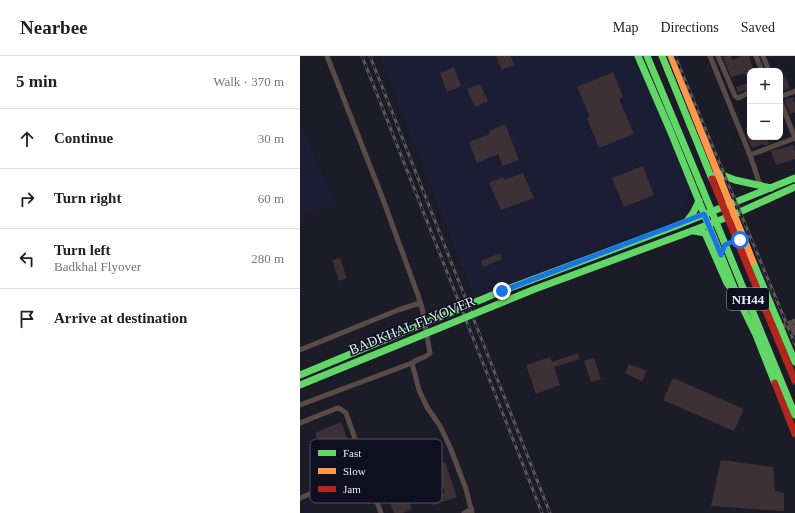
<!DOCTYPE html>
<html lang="en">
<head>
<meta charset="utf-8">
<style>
  :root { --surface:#fff; --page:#f6f6f6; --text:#222; --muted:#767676; --line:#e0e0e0 }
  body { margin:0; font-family:Georgia,serif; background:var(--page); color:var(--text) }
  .controls { position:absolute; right:12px; top:12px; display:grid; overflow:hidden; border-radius:8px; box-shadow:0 4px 16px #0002 }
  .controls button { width:36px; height:36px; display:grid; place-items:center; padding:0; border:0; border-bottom:1px solid var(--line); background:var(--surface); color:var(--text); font:20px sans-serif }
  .stop { position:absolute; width:12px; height:12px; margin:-9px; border:3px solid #1a73e8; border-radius:50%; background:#fff }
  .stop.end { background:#1a73e8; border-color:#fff; box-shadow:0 1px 4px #0008 }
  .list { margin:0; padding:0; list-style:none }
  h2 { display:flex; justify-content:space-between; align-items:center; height:52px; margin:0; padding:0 16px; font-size:17px }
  h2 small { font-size:13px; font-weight:400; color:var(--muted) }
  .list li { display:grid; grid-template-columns:26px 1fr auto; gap:12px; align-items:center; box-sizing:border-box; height:60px; padding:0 16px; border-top:1px solid var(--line) }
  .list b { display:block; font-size:15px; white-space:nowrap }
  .list p { margin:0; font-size:13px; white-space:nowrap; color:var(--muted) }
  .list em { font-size:13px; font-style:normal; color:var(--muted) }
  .icon { flex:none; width:22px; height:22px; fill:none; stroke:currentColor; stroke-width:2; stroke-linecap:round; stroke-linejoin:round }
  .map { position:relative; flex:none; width:495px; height:457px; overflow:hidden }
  header { display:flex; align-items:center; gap:24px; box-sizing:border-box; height:56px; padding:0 20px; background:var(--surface); border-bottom:1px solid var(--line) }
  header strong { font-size:19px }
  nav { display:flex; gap:22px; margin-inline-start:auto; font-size:14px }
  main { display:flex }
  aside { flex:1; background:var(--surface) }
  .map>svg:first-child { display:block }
</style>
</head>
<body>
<header>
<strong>Nearbee</strong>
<nav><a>Map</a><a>Directions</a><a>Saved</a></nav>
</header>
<main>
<aside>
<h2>5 min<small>Walk · 370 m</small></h2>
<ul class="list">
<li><svg class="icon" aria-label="ahead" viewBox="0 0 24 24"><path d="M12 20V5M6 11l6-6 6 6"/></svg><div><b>Continue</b></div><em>30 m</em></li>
<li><svg class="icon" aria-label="right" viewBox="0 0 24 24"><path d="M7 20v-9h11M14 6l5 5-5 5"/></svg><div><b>Turn right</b></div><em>60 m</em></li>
<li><svg class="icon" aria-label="left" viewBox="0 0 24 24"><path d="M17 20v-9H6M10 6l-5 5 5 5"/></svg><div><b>Turn left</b><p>Badkhal Flyover</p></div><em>280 m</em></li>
<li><svg class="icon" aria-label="arrive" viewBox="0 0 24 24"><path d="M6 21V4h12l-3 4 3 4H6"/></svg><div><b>Arrive at destination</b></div></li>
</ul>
</aside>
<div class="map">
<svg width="495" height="457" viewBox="0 0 495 457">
  <rect width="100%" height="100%" fill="#1b1c27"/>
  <g fill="#1a1d34">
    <polygon points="79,0 337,0 386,122 389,140 385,159 175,243"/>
    <polygon points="0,67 36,148 0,160"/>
  </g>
  <g fill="#3d3136">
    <polygon points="196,0 211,0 214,9 202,14"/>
    <polygon points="426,0 431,0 432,4 440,1 440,0 449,0 454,15 450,15 450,32 438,37 436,31 448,27 445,17 431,21 423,1"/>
    <polygon points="154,11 161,30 147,36 140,17"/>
    <polygon points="313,16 323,41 319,43 334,78 299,92 287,62 290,61 277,31"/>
    <polygon points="485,20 490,32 482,35 480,30 480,22"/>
    <polygon points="180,28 188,45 175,51 167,33"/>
    <polygon points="493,41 495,46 495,56 490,58 484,44"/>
    <polygon points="205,68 219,104 203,110 198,98 177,107 169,86 190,78 189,75"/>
    <polygon points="447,81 466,81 469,88 463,90 463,88 452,92"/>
    <polygon points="493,89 495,94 495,103 476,109 471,95"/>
    <polygon points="343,110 354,139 324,151 312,122"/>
    <polygon points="223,117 234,142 201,154 189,127 203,121 204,124"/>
    <polygon points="200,197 202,203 183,211 181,205"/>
    <polygon points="40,202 47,222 39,225 32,204"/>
    <polygon points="278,297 279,303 254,311 260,329 236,338 226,309 250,301 252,306"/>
    <polygon points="294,302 301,323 291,326 284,305"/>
    <polygon points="329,308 347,315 342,325 325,317"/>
    <polygon points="373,322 444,353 434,375 363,344"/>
    <polygon points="41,366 48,384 34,389 33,386 20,391 15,377"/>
    <polygon points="421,404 473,411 475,435 484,437 484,455 411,450"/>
    <polygon points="145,406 157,441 133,449 129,442 145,437 138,417 121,423 119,417 123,414"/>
    <polygon points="105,427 109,438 107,439 112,453 103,457 94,457 86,434"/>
  </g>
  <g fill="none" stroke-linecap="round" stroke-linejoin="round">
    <g stroke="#5a4b47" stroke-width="5">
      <path d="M27,0L81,138L118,239L122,252L130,297C125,303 117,302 112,307L119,334L127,351L140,370L150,391L166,433L172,457"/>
      <polyline points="410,0 450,99 460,129"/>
      <polyline points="418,0 435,40 438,42 450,36"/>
      <polyline points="456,0 462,15"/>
      <polyline points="463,0 469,15"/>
      <polyline points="480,41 495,35"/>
      <polyline points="480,44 495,82"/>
      <polyline points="450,99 495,82"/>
      <polyline points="491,267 495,277"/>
      <polyline points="481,271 495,265"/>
      <polyline points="0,294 98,254 120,247"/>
      <polyline points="0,349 112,307"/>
      <polyline points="0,367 35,353 39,352 46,357 81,457"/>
      <polyline points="0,442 66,414"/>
      <polyline points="164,457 172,453"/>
    </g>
    <g stroke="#63d668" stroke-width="7">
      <polyline points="338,0 370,74 439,244 456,279 475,327"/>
      <polyline points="347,0 400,127"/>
      <polyline points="362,0 412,123"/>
      <polyline points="417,117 435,124 471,132"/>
      <polyline points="387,165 393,157 399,145"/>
      <polyline points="376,170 495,122"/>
      <polyline points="394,175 405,177 427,227 432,234"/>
      <polyline points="381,179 433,159 495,131"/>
      <polyline points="453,206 495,306"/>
    </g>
    <polyline stroke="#ff974d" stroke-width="7" points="371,0 453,206"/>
    <g stroke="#b3261e" stroke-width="7">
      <polyline points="441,194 495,325"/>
      <polyline points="475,327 495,378"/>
    </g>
    <defs>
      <g id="rail">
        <polyline points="62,0 242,457"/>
        <polyline points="70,0 250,457"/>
        <polyline points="375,0 495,288"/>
      </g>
    </defs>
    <use href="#rail" stroke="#5d5758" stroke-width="3"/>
    <use href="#rail" stroke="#0e1022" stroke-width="1.5" stroke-dasharray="4.5" stroke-linecap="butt"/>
    <g stroke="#63d668" stroke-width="7">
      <polyline points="400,127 495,359"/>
      <polyline points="0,319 202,235 376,170"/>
      <polyline points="0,329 235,233 381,179"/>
    </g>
    <polyline stroke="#b3261e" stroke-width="7" points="412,123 441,194"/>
  </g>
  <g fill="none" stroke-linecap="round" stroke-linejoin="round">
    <polyline stroke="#1a73e8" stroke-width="5" points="202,235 404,158 421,199 425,189 434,185 440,184"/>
  </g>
  <g text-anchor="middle" stroke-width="3" stroke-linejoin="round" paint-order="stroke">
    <rect fill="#0e1022" stroke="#a5a8b7" stroke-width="1" x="427" y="232" width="42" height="22" rx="3"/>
    <g font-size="13" font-weight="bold" fill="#e6e9f7">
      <text x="448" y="248">NH44</text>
    </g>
    <g font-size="14" fill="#e6e9f7" stroke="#0e1022">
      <text transform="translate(112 269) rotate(-22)" y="5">BADKHAL FLYOVER</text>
    </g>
  </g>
  <rect x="10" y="383" width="132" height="64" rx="6" fill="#0e1022" stroke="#4f5162" stroke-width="1"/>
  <rect x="18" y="394" width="18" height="6" fill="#63d668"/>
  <rect x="18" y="412" width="18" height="6" fill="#ff974d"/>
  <rect x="18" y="430" width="18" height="6" fill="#b3261e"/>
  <g font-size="11" fill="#e6e9f7">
    <text x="43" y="401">Fast</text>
    <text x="43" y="419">Slow</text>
    <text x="43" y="437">Jam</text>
  </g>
</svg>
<div class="controls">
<button>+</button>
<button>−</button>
</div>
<div class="stop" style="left:440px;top:184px"></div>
<div class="stop end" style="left:202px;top:235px"></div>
</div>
</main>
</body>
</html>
